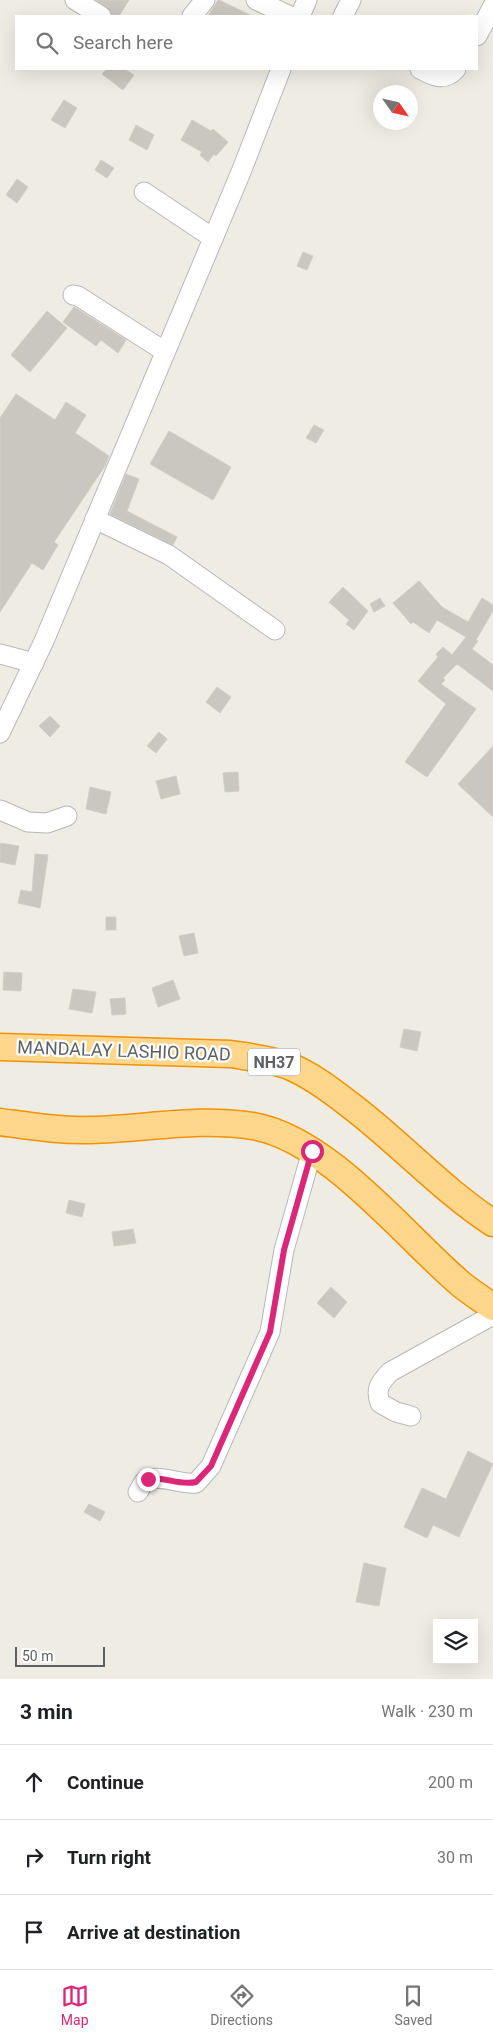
<!DOCTYPE html>
<html lang="en">
<head>
<meta charset="utf-8">
<style>
  :root { --surface:#fff; --page:#f6f6f6; --text:#202124; --muted:#757577; --line:#e0e0e0; --accent:#db2777 }
  body { margin:0; font-family:Roboto,sans-serif; background:var(--page); color:var(--text) }
  .controls { position:absolute; right:15px; bottom:15px; display:grid; overflow:hidden; border-radius:0px; box-shadow:0 5px 20px #0002 }
  .controls button { width:45px; height:45px; display:grid; place-items:center; padding:0; border:0; border-bottom:1px solid var(--line); background:var(--surface); color:var(--text); font:25px sans-serif }
  .compass { position:absolute; left:373px; top:85px; width:45px; height:45px; border-radius:50%; background:var(--surface); box-shadow:0 5px 20px #0002; rotate:124deg }
  .scale { position:absolute; left:15px; bottom:12px; width:90px; box-sizing:border-box; padding-left:5px; border:2px solid #5c6165; border-top:0; font-size:14px; line-height:18px; white-space:nowrap; color:#5c6165; -webkit-text-stroke:4px #fff; paint-order:stroke }
  .stop { position:absolute; width:15px; height:15px; margin:-11px; border:4px solid #db2777; border-radius:50%; background:#fff }
  .stop.end { background:#db2777; border-color:#fff; box-shadow:0 1px 5px #0008 }
  .list { margin:0; padding:0; list-style:none }
  h2 { display:flex; justify-content:space-between; align-items:center; height:65px; margin:0; padding:0 20px; font-size:21px }
  h2 small { font-size:16px; font-weight:400; color:var(--muted) }
  .list li { display:grid; grid-template-columns:32px 1fr auto; gap:15px; align-items:center; box-sizing:border-box; height:75px; padding:0 20px; border-top:1px solid var(--line) }
  .list b { display:block; font-size:19px; white-space:nowrap }
  .list em { font-size:16px; font-style:normal; color:var(--muted) }
  .icon { flex:none; width:28px; height:28px; fill:none; stroke:currentColor; stroke-width:2; stroke-linecap:round; stroke-linejoin:round }
  .map { position:relative; flex:none; width:493px; height:1679px; overflow:hidden }
  .search { position:absolute; background:var(--surface); box-shadow:0 5px 20px #0002; left:15px; right:15px; top:15px; height:55px; display:flex; align-items:center; gap:12px; box-sizing:border-box; padding:0 18px; border-radius:0px; color:var(--muted); font-size:19px }
  .sheet { height:290px; background:var(--surface) }
  nav { display:flex; justify-content:space-around; align-items:center; box-sizing:border-box; height:70px; border-top:1px solid var(--line); background:var(--surface); font-size:14px; color:var(--muted) }
  nav a { display:grid; justify-items:center; gap:2px }
  nav .on { color:var(--accent) }
  .map>svg:first-child { display:block }
</style>
</head>
<body>
<div class="map">
<svg width="493" height="1679" viewBox="0 0 493 1679">
  <rect width="100%" height="100%" fill="#efece4"/>
  <g fill="#cac7c1" stroke="#d4cdc2">
    <polygon points="96,0 129,0 119,16 112,16 107,7"/>
    <polygon points="218,0 219,0 252,16 208,16"/>
    <polygon points="107,69 124,69 134,75 123,90 102,74"/>
    <polygon points="64,100 77,108 65,128 51,120"/>
    <polygon points="192,120 211,131 213,129 228,142 216,156 214,154 208,162 200,155 202,152 181,140"/>
    <polygon points="136,125 154,135 147,150 129,140"/>
    <polygon points="101,160 114,168 107,178 95,170"/>
    <polygon points="17,179 28,187 17,203 6,195"/>
    <polygon points="303,252 313,256 307,270 297,266"/>
    <polygon points="74,307 126,340 118,353 101,340 96,346 63,322"/>
    <polygon points="47,311 67,328 30,372 11,355"/>
    <polygon points="16,394 55,420 66,402 86,415 75,433 109,456 105,466 54,542 58,545 43,570 32,563 0,612 0,418"/>
    <polygon points="314,425 324,430 316,443 306,438"/>
    <polygon points="169,431 231,467 213,500 150,464"/>
    <polygon points="126,474 139,479 127,511 177,537 173,545 110,514"/>
    <polygon points="419,581 442,607 468,622 482,598 493,605 493,611 476,640 478,641 472,649 493,665 493,691 457,664 443,678 445,680 441,684 476,709 427,777 405,762 446,704 418,681 438,657 436,654 443,647 452,655 466,637 437,620 429,633 413,622 411,624 393,603"/>
    <polygon points="343,587 368,611 354,630 346,624 349,620 329,602"/>
    <polygon points="380,598 385,606 374,612 370,604"/>
    <polygon points="217,687 231,697 220,713 206,702"/>
    <polygon points="50,716 60,726 50,737 39,726"/>
    <polygon points="159,732 167,739 156,753 147,746"/>
    <polygon points="493,746 493,817 458,784"/>
    <polygon points="238,772 239,791 225,792 223,773"/>
    <polygon points="176,776 180,794 161,799 156,781"/>
    <polygon points="90,787 111,792 106,814 86,809"/>
    <polygon points="0,843 19,846 15,865 0,862"/>
    <polygon points="35,854 48,855 40,908 18,903 21,890 32,892"/>
    <rect x="106" y="917" width="10" height="13"/>
    <polygon points="194,933 198,953 184,956 179,936"/>
    <polygon points="4,972 22,973 21,991 3,990"/>
    <polygon points="173,980 180,999 158,1007 152,988"/>
    <polygon points="73,989 96,992 92,1013 69,1009"/>
    <polygon points="125,998 126,1014 112,1015 110,999"/>
    <polygon points="404,1029 421,1032 417,1051 400,1047"/>
    <polygon points="69,1200 85,1204 82,1217 66,1213"/>
    <polygon points="133,1229 136,1243 114,1246 112,1232"/>
    <polygon points="331,1287 347,1302 334,1318 317,1303"/>
    <polygon points="468,1451 493,1464 459,1537 433,1525 427,1538 404,1527 422,1488 446,1499"/>
    <polygon points="89,1504 105,1512 100,1521 84,1512"/>
    <polygon points="364,1563 386,1568 379,1606 356,1602"/>
  </g>
  <g fill="none" stroke-linecap="round" stroke-linejoin="round">
    <defs>
      <g id="minor">
        <polyline points="75,0 101,16"/>
        <polyline points="256,0 290,16"/>
        <polyline points="192,16 205,0"/>
        <polyline points="300,16 307,0"/>
        <polyline points="343,16 351,0"/>
        <polyline points="477,36 493,6"/>
        <path d="M420,69C432,76 445,82 456,69"/>
        <polyline points="144,192 213,238"/>
        <polyline points="73,295 78,296 164,351"/>
        <polyline points="95,519 169,555 275,630"/>
        <polyline points="0,654 34,663"/>
        <polyline points="0,733 44,641 241,172 281,69"/>
        <polyline points="0,810 28,822 47,823 67,816"/>
        <path d="M411,1416L396,1412L380,1403C375,1388 380,1383 390,1372L493,1315"/>
        <path d="M138,1492C140,1489 142,1485 144,1482C153,1472 181,1485 196,1483L211,1466L270,1332L284,1250L312,1151"/>
      </g>
      <g id="highway">
        <path d="M0,1047L230,1054C250,1057 270,1059 289,1066C311,1075 331,1090 350,1105C399,1142 441,1189 493,1223"/>
        <path d="M0,1122C30,1126 60,1131 91,1130C145,1129 199,1117 253,1126C329,1139 405,1237 462,1285C472,1293 483,1300 493,1307"/>
      </g>
    </defs>
    <use href="#minor" stroke="#b5b8bc" stroke-width="21"/>
    <use href="#highway" stroke="#f49200" stroke-width="29"/>
    <use href="#minor" stroke="#fff" stroke-width="19"/>
    <use href="#highway" stroke="#ffd78c" stroke-width="26"/>
  </g>
  <g fill="none" stroke-linecap="round" stroke-linejoin="round">
    <path stroke="#db2777" stroke-width="6" d="M148,1479C164,1476 179,1486 196,1482L211,1466L270,1332L284,1250L312,1151"/>
  </g>
  <g text-anchor="middle" stroke-width="4.5" stroke-linejoin="round" paint-order="stroke">
    <rect fill="#fff" stroke="#8d9093" stroke-width="1" x="248" y="1048.5" width="52" height="27" rx="4"/>
    <g font-size="16" font-weight="bold" fill="#5c6165">
      <text x="274" y="1068">NH37</text>
    </g>
    <g font-size="18" fill="#5c6165" stroke="#fff">
      <text transform="translate(124 1051) rotate(2)" y="6">MANDALAY LASHIO ROAD</text>
    </g>
  </g>
</svg>
<div class="controls">
<button><svg class="icon" aria-label="layers" viewBox="0 0 24 24"><path d="M12 4l9 5-9 5-9-5zM3 14l9 5 9-5"/></svg></button>
</div>
<svg class="compass" viewBox="-18 -18 36 36"><path d="M0-13l5 13h-10z" fill="#e53935"/><path d="M0 13l5-13h-10z" fill="#757577"/></svg>
<div class="scale">50 m</div>
<div class="stop" style="left:312px;top:1151px"></div>
<div class="stop end" style="left:148px;top:1479px"></div>
<div class="search"><svg class="icon" aria-label="search" viewBox="0 0 24 24"><circle cx="10" cy="10" r="6"/><path d="M15 15l6 6"/></svg>Search here</div>
</div>
<section class="sheet">
<h2>3 min<small>Walk · 230 m</small></h2>
<ul class="list">
<li><svg class="icon" aria-label="ahead" viewBox="0 0 24 24"><path d="M12 20V5M6 11l6-6 6 6"/></svg><div><b>Continue</b></div><em>200 m</em></li>
<li><svg class="icon" aria-label="right" viewBox="0 0 24 24"><path d="M7 20v-9h11M14 6l5 5-5 5"/></svg><div><b>Turn right</b></div><em>30 m</em></li>
<li><svg class="icon" aria-label="arrive" viewBox="0 0 24 24"><path d="M6 21V4h12l-3 4 3 4H6"/></svg><div><b>Arrive at destination</b></div></li>
</ul>
</section>
<nav>
<a class="on"><svg class="icon" aria-label="map" viewBox="0 0 24 24"><path d="M3 6l6-2 6 2 6-2v14l-6 2-6-2-6 2zM9 4v14M15 6v14"/></svg>Map</a>
<a><svg class="icon" aria-label="directions" viewBox="0 0 24 24"><path d="M12 3l9 9-9 9-9-9zM9 14v-3h6M13 9l2 2-2 2"/></svg>Directions</a>
<a><svg class="icon" aria-label="saved" viewBox="0 0 24 24"><path d="M7 4h10v16l-5-4-5 4z"/></svg>Saved</a>
</nav>
</body>
</html>
